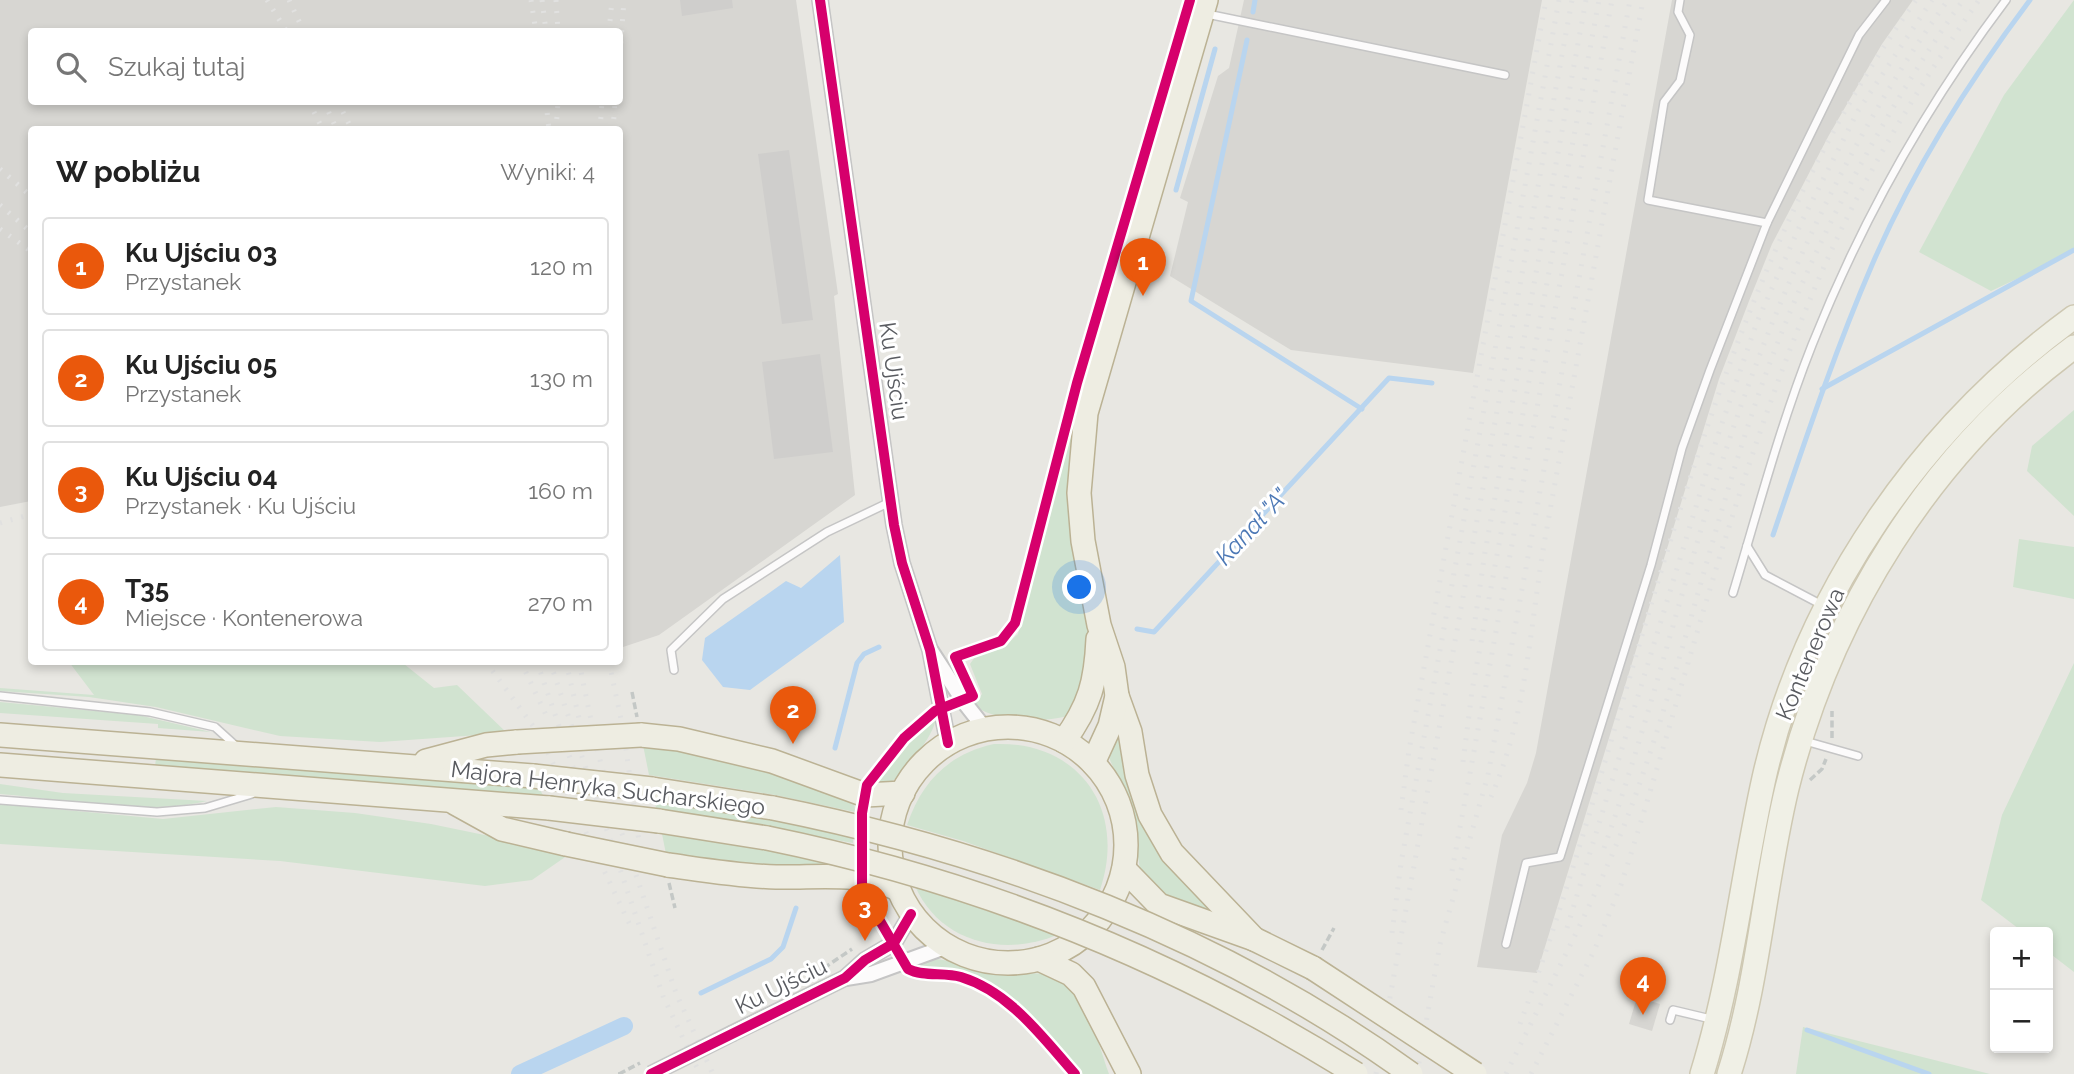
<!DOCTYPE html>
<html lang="pl">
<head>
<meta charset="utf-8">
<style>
  :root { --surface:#fff; --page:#f2f2f2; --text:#222; --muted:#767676; --line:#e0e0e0; --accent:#ea580c }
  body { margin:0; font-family:Raleway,sans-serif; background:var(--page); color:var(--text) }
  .controls { position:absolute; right:21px; bottom:21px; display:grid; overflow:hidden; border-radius:7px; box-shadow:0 4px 10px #0003 }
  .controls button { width:63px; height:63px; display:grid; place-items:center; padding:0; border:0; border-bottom:2px solid var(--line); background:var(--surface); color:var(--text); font:35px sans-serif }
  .you { position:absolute; left:1080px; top:588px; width:24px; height:24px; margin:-18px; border:5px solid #fff; border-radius:50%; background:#1a73e8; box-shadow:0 0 0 10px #1a73e833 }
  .badge { display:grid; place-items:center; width:46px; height:46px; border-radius:50%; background:var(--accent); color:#fff; font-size:23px; font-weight:700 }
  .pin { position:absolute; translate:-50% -58px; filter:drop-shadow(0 2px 4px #0008) }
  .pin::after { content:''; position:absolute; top:37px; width:24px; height:21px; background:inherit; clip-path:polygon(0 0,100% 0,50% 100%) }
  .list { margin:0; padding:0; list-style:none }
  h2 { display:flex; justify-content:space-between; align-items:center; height:91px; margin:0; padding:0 28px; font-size:30px }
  h2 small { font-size:23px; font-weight:400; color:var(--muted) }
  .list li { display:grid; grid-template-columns:46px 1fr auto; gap:21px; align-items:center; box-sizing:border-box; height:98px; margin:0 14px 14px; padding:0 14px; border:2px solid var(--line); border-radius:7px }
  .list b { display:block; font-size:26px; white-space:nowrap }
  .list p { margin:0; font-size:23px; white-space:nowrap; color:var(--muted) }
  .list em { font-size:23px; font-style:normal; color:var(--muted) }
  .icon { flex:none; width:38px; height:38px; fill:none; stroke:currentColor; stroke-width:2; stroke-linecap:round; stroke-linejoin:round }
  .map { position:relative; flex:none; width:2074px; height:1074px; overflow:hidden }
  .search { position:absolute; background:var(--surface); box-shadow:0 4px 10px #0003; left:28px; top:28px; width:595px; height:77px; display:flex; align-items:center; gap:18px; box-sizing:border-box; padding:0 24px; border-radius:7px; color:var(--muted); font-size:26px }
  .panel { position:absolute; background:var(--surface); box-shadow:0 4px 10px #0003; left:28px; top:126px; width:595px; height:539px; border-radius:7px }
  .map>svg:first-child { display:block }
</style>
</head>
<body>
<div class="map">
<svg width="2074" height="1074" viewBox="0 0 2074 1074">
  <rect width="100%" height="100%" fill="#e8e7e2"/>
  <g fill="#d7d6d2" fill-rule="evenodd">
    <path d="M0,0H796L838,294L834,296L855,495L659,635L620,648V130H32L31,501L0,507ZM32,32H620V102H32Z"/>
    <polygon points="1244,0 1542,0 1473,373 1291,350 1170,276 1188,202 1180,198 1218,76 1229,68"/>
    <polygon points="1672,0 1913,0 1882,44 1829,135 1772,244 1749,301 1719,379 1537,973 1477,967 1502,835 1527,783 1536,753"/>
    <polygon points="1637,997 1660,1004 1652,1031 1629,1024"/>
  </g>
  <g fill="#d1e3d0">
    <polygon points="2074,0 2074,252 1991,291 1919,252 2004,95"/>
    <polygon points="2074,410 2074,516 2027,471 2032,446"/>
    <path d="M1075,416L1069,466V515L1091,651L1072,714C1052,724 990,721 974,705L982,694L970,664L977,654L1002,649L1018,634Z"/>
    <polygon points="2019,539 2074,547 2074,599 2013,587"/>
    <polygon points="69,662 406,662 404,664 434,688 457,685 507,733 380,742 280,736 156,707 89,697 0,691 0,688 94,695"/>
    <polygon points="2074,663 2074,972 2048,952 2048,932 2023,932 1981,900 2002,815"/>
    <polygon points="0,702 138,715 211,732 158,728 158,724 0,713"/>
    <path d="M936,717C936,733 903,776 889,783C884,785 878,786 873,788L902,747Z"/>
    <polygon points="1117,729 1133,797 1222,916 1164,897 1140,870 1131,807 1110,760 1109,753"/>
    <path d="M994,744C1080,741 1127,810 1100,890L963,841L907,825C922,781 949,754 994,744Z"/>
    <polygon points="643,745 750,763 854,800 855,812 775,795 649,775"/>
    <polygon points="156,757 539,788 544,797 155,767"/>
    <path d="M0,784L63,793L207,801C146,816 63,799 0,794Z"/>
    <polygon points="655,802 771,819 853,837 853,843 656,808"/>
    <polygon points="0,804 163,819 276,807 355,813 431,824 571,853 532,880 485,886 280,861 0,844"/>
    <polygon points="662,834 765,850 847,868 749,866 666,854"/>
    <path d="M915,886L1057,935C1004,957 940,943 915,886Z"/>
    <path d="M931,959C952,958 973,972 994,974C1010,977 1027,971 1043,974C1086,981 1096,1039 1109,1074H1082C1048,1036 1017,991 967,973C951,967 928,970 914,964Z"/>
    <polygon points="1803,1027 1990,1074 1796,1074"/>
  </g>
  <polygon fill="#b9d5ef" points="840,555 844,622 750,690 723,687 702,660 705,638 786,581 801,588"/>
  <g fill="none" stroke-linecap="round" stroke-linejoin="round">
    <g stroke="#b9d5ef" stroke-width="5">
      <polyline points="1253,12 1255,0"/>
      <polyline points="1247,40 1191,301 1362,409"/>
      <polyline points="1176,190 1215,49"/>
      <polyline points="1822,389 2074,250"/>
      <path d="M1773,535C1804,444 1834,353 1872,265C1912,172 1969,81 2030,0"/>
      <polyline points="1137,629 1154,632 1389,378 1432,383"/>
      <polyline points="835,748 857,663 864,654 879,647"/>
      <polyline points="701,993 771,959 783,947 796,908"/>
      <polyline points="1807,1030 1929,1074"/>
    </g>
    <polyline stroke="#b9d5ef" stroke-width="18" points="520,1074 624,1026"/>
  </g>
  <g fill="#cfcecc">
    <polygon points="680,0 732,0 733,8 682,16"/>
    <polygon points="789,150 813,320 782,324 758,154"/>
    <polygon points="820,354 833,452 774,459 762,362"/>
  </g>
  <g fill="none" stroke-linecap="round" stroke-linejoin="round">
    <defs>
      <g id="service">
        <polyline points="1680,0 1678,12 1690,35 1680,81 1664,102 1648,200 1767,223"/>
        <polyline points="1207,14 1505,75"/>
        <polyline points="1747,546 1765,575 1824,606"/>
        <path d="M1733,593C1758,510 1780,426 1812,345C1861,222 1926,106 2006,0"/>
        <polyline points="674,670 671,650 723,599 827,532 890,502"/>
        <polyline points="0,696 150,712 215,727 236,746"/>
        <polyline points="1805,741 1858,756"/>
        <polyline points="0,800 157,812 205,808 252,794"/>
        <polyline points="1506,944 1526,863 1560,857 1651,565 1682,448 1710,370 1767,223 1859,35 1886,0"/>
        <polyline points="1670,1020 1673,1010 1715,1020"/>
      </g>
      <g id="minor">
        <polyline points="820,0 894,525 902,563 930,650 948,743"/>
        <polyline points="931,651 964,702 986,730"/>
        <polyline points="846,978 871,974 945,947"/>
        <polyline points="733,1033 845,978 865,960 894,943 911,914"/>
      </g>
      <g id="primary">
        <path d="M1702,1074C1732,977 1742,877 1764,778C1806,593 1922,428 2074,317"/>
        <path d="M1729,1074C1759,981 1764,883 1787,788C1830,615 1929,454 2074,347"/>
      </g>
      <g id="trunk">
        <polyline points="1117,696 1130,732 1137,775 1150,815 1172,853 1254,939"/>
        <circle cx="1008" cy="845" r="118"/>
        <polyline points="0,735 533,776"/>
        <polyline points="641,735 679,739 772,761 865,795 903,793"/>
        <path d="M1064,741C1090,705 1096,682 1098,639"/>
        <polyline points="426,761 486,745 517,742"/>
        <polyline points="1093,763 1110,726 1117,696 1113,667 1099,625 1083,541 1079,493 1086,413 1206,0"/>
        <polyline points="0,765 549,808"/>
        <polyline points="652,789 773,808"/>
        <polyline points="455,803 502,829 566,844"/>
        <polyline points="659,821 767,838"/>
        <path d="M668,865C704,870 740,876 776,877C817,878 860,871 898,889"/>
        <polyline points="1124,869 1159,905 1254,939 1313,968"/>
        <polyline points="1039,959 1071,974 1084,987 1129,1074"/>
      </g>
    </defs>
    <use href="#service" stroke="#c5c5c5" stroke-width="10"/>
    <use href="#minor" stroke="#c5c5c5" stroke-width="18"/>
    <use href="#primary" stroke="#cec8b2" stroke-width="26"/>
    <use href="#trunk" stroke="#bbb294" stroke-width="26"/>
    <g stroke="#c4c8c6" stroke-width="3.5" stroke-dasharray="7 3.5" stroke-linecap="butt">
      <polyline points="632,692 637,717"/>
      <polyline points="1832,738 1832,711"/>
      <polyline points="1810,780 1822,769 1826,759"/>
      <polyline points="669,883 675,908"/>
      <polyline points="1322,950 1334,928"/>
      <polyline points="815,974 852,949"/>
      <polyline points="618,1074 619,1074"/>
    </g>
    <use href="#service" stroke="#fcfbfb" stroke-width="7"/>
    <use href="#minor" stroke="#fcfbfb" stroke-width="14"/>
    <use href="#primary" stroke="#f0f0e6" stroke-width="23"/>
    <use href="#trunk" stroke="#eeede2" stroke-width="23"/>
    <g stroke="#e1e1e0" stroke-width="5" stroke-dasharray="2 9" stroke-linecap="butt">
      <polyline points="267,0 287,32"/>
      <polyline points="289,0 304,32"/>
      <polyline points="531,0 536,32"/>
      <polyline points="542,0 546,31"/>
      <polyline points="556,0 558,32"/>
      <polyline points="609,32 612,0"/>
      <polyline points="620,54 624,0"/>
      <polyline points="309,102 323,130"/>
      <polyline points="324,102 337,130"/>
      <polyline points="338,102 352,130"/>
      <polyline points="546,102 549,130"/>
      <polyline points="556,130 558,102"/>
      <polyline points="600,130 602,102"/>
      <polyline points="613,130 615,102"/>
      <polyline points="0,169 32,197"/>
      <polyline points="0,205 32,233"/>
      <polyline points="0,229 32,252"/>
      <polyline points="0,523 32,514"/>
      <polyline points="1472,641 1485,552 1586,0"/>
      <polyline points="486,662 539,734 630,925"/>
      <polyline points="521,662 547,717"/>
      <polyline points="537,662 594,828"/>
      <polyline points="550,662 663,996 700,1074"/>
      <polyline points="566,662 580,723"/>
      <polyline points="579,662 599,759"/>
      <polyline points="609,662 623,729 643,869"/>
      <polyline points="597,749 611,801 676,993 713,1074"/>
      <polyline points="1463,762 1472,691 1599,0"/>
      <path d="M1491,797C1528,713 1530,621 1546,533C1578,355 1610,178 1643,0"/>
      <polyline points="1401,810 1409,750 1546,0"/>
      <path d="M1604,848C1658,697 1692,540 1747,389C1797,251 1862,119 1948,0"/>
      <polyline points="1452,871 1612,0"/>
      <polyline points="1567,928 1717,438 1757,322 1802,221 1858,111 1932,0"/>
      <polyline points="1392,933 1401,863 1559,0"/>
      <path d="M1520,1024C1646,684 1700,299 1916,0"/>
      <polyline points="666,1068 668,1074"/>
      <polyline points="1376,1074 1572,0"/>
      <polyline points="1417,1074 1440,944 1488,775 1630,0"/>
      <path d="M1506,1074C1551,981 1603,888 1637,791C1683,661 1713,526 1758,396C1807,255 1877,122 1963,0"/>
      <path d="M1531,1074L1594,951L1621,885C1685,687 1733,482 1814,290C1857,187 1915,91 1979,0"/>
    </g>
    <defs>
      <polyline id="minor-bridge" points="651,1074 733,1033"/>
      <g id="trunk-bridge">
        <polyline points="517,742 641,735"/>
        <polyline points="533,776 652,789"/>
        <polyline points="549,808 659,821"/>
        <path d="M773,808C999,853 1223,938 1411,1074"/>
        <path d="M767,838C978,881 1174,959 1356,1074"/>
        <polyline points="566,844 668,865"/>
        <polyline points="1313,968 1475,1074"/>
      </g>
    </defs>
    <use href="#minor-bridge" stroke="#c5c5c5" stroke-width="18" stroke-linecap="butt"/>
    <use href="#trunk-bridge" stroke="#bbb294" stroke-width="26" stroke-linecap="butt"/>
    <polyline stroke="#c4c8c6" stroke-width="3.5" stroke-dasharray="7 3.5" stroke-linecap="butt" points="619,1074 640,1063"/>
    <use href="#minor-bridge" stroke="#fcfbfb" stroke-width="14"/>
    <use href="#trunk-bridge" stroke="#eeede2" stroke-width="23"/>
    <defs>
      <g id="cycleway">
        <polyline points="820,0 894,525 902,563 930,650 948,743"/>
        <polyline points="651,1074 845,978 865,960 894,943 911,914"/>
        <path d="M1075,1074C1042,1037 1010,992 961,977C944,972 923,977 908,969L862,890V813L867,785L904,738L935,711L973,696L955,657L1001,641L1015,623L1077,383L1190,0"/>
      </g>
    </defs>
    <use href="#cycleway" stroke="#fff" stroke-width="15"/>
    <use href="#cycleway" stroke="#d6006c" stroke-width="10"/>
  </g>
  <g text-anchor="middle" stroke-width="6" stroke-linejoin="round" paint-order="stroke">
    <g font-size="23" fill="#595b60" stroke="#fff">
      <text transform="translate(894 371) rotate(82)" y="8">Ku Ujściu</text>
      <text transform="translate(1810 654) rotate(-67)" y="8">Kontenerowa</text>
      <text transform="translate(608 788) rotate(7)" y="8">Majora Henryka Sucharskiego</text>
      <text transform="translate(781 986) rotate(-26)" y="8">Ku Ujściu</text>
    </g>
    <g font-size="24" font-style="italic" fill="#4c78b5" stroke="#fff">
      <text transform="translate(1252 527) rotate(-47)" y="8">Kanał "A"</text>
    </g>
  </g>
</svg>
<div class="controls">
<button>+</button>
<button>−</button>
</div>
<div class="you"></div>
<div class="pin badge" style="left:1143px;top:296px">1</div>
<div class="pin badge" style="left:793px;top:744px">2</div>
<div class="pin badge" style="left:865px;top:941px">3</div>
<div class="pin badge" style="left:1643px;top:1015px">4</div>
<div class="search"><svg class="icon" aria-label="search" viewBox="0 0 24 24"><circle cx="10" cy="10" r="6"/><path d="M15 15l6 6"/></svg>Szukaj tutaj</div>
<section class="panel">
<h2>W pobliżu<small>Wyniki: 4</small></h2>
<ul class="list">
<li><span class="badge">1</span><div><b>Ku Ujściu 03</b><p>Przystanek</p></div><em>120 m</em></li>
<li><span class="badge">2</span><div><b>Ku Ujściu 05</b><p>Przystanek</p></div><em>130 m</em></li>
<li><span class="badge">3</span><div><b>Ku Ujściu 04</b><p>Przystanek · Ku Ujściu</p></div><em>160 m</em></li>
<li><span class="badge">4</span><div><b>T35</b><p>Miejsce · Kontenerowa</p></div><em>270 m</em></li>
</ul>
</section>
</div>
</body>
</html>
